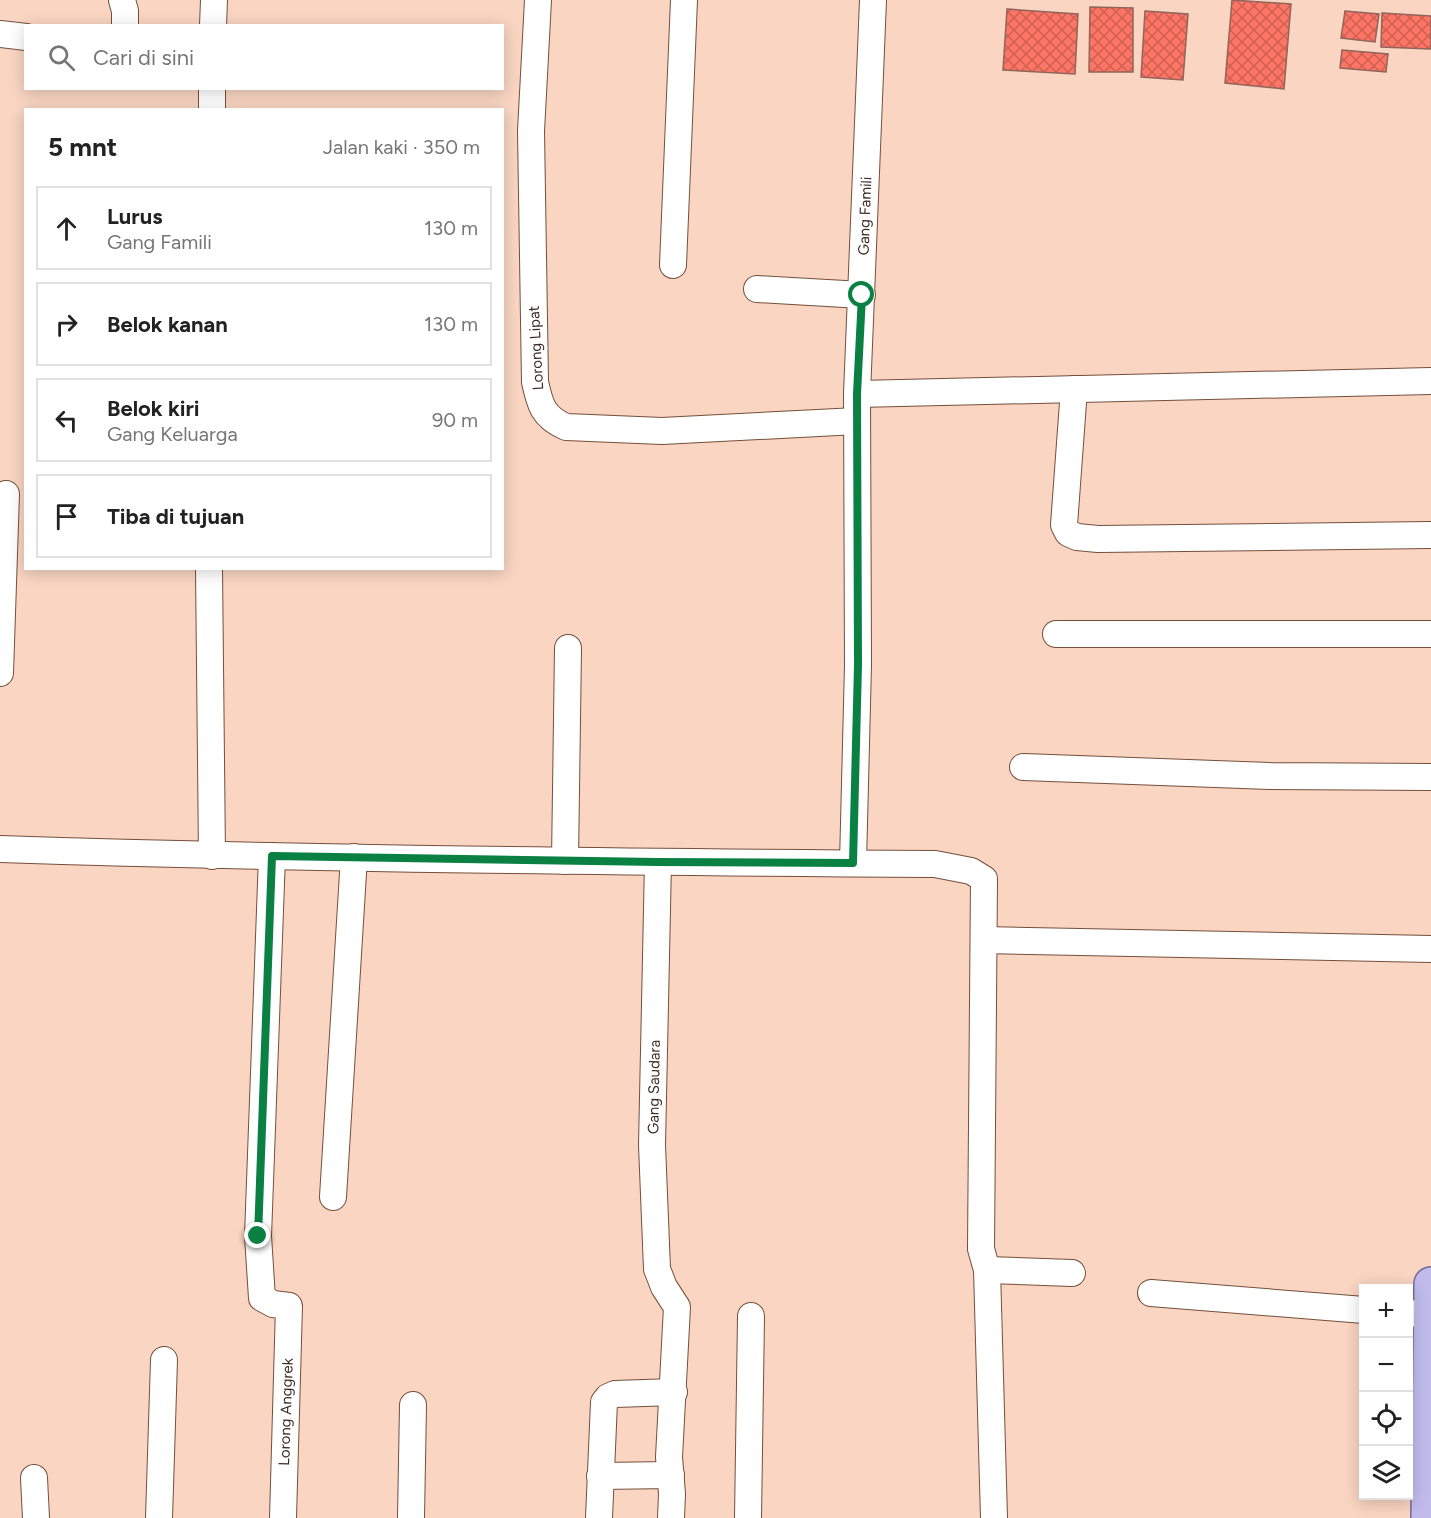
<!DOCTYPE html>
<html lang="id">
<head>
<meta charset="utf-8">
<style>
  :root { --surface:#fff; --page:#f2f2f2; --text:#222; --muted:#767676; --line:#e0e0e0 }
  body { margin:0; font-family:Figtree,sans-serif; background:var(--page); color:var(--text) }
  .controls { position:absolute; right:18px; bottom:18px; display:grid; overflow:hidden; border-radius:0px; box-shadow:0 3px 15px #0003 }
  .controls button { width:54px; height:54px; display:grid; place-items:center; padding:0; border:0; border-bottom:2px solid var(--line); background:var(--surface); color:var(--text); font:30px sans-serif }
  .stop { position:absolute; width:18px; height:18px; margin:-14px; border:4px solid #0b8043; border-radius:50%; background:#fff }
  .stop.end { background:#0b8043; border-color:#fff; box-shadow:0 2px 6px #0008 }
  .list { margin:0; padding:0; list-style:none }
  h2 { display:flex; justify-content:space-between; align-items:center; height:78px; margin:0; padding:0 24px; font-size:26px }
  h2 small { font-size:20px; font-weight:400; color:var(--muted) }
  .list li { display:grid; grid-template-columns:39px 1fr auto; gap:18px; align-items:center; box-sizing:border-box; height:84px; margin:0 12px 12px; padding:0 12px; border:2px solid var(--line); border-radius:0px }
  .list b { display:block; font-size:22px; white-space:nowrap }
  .list p { margin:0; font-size:20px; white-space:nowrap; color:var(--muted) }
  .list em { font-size:20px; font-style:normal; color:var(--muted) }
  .icon { flex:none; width:33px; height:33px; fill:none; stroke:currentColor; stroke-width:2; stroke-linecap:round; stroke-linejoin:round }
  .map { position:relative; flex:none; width:1431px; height:1518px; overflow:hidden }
  .search { position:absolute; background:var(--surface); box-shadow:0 3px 15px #0003; left:24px; top:24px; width:480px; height:66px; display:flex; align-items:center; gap:15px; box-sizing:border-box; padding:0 21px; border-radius:0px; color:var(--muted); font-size:22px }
  .panel { position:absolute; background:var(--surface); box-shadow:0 3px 15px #0003; left:24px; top:108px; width:480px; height:462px; border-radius:0px }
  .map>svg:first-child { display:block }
</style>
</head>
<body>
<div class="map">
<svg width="1431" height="1518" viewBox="0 0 1431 1518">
  <defs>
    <pattern id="building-cross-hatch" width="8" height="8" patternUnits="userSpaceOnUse" patternTransform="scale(1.5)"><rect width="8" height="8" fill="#fd7564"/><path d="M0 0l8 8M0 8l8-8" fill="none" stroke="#ce6052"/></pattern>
  </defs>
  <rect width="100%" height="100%" fill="#f9d5c2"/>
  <g fill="url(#building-cross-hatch)" stroke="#91645c" stroke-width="1.5">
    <polygon points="1232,0 1291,4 1284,89 1225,83"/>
    <polygon points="1090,7 1133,8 1133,72 1089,72"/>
    <polygon points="1007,9 1078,14 1075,74 1003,70"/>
    <polygon points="1145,11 1188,14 1183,80 1141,77"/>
    <polygon points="1345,11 1379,14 1375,42 1341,38"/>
    <polygon points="1382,13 1431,16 1431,49 1381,47"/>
    <polygon points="1342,50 1388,54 1386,72 1340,68"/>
  </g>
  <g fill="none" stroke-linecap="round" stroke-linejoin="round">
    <defs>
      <g id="street">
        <polyline points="122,0 125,11 125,26"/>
        <path d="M538,0L531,131L535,382C540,405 543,417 566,427L662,431L857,421"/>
        <polyline points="213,26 214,0"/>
        <polyline points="0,34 26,37"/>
        <polyline points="212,110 212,88"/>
        <polyline points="673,265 684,0"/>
        <polyline points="757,289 862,295"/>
        <polyline points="1074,389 1064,525 1068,533 1077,537 1098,539 1431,535"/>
        <polyline points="857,394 1431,381"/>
        <polyline points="209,568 212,856"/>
        <polyline points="1056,634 1431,634"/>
        <polyline points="0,673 6,494"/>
        <polyline points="1023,767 1270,776 1431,777"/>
        <path d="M0,849C312,859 623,862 935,864L971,871L984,879L981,1249L987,1270L994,1518"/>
        <polyline points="272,856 258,1236 262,1298 273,1304 289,1306 283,1518"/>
        <polyline points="565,861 568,648"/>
        <polyline points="658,862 652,1145 657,1269 664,1287 677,1307 669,1457 672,1494 671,1518"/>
        <polyline points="853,863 858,665 857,394 873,0"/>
        <polyline points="984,940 1431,949"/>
        <polyline points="333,1197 354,857"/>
        <polyline points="987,1270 1072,1273"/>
        <polyline points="1151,1293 1364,1310"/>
        <polyline points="1408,1313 1431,1315"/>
        <polyline points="600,1476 671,1475"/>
        <polyline points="34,1478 36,1518"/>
        <polyline points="159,1518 164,1360"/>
        <polyline points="411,1518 413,1405"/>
        <polyline points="599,1518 604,1402 608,1397 615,1394 674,1392"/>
        <polyline points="748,1518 751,1316"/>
      </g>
      <polyline id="primary" points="1428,1518 1431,1284"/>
    </defs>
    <use href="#street" stroke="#754f3b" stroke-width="28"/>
    <use href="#primary" stroke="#776a9c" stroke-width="36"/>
    <use href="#street" stroke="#fff" stroke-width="26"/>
    <use href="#primary" stroke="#c1bbeb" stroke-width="33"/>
  </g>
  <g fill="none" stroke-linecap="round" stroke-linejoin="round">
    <polyline stroke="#0b8043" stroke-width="8" points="258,1236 272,856 658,862 853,863 858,665 857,394 862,295"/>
  </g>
  <g text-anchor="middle" stroke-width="6" stroke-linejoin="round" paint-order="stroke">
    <g font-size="15" fill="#3b2a21" stroke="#fff">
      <text transform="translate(865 216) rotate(-88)" y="5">Gang Famili</text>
      <text transform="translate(536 348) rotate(-93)" y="5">Lorong Lipat</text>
      <text transform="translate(654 1087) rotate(-89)" y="5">Gang Saudara</text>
      <text transform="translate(286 1412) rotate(-88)" y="5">Lorong Anggrek</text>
    </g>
  </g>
</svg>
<div class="controls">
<button>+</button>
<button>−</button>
<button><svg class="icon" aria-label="locate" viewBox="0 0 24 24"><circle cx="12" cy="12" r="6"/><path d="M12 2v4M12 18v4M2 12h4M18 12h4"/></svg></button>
<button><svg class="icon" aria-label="layers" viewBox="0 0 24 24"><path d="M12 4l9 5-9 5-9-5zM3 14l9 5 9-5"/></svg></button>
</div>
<div class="stop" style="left:862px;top:295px"></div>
<div class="stop end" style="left:258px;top:1236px"></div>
<div class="search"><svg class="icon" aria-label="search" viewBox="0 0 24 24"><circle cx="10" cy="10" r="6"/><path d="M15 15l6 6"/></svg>Cari di sini</div>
<section class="panel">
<h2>5 mnt<small>Jalan kaki · 350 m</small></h2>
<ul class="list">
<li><svg class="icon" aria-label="ahead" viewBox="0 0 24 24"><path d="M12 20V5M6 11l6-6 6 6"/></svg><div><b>Lurus</b><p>Gang Famili</p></div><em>130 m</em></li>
<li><svg class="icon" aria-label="right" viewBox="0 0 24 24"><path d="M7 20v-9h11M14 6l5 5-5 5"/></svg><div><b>Belok kanan</b></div><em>130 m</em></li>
<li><svg class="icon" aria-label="left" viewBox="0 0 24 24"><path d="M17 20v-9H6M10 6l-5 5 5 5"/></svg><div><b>Belok kiri</b><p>Gang Keluarga</p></div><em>90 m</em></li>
<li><svg class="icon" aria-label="arrive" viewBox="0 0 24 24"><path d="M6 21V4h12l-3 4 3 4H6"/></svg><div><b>Tiba di tujuan</b></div></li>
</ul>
</section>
</div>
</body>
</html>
